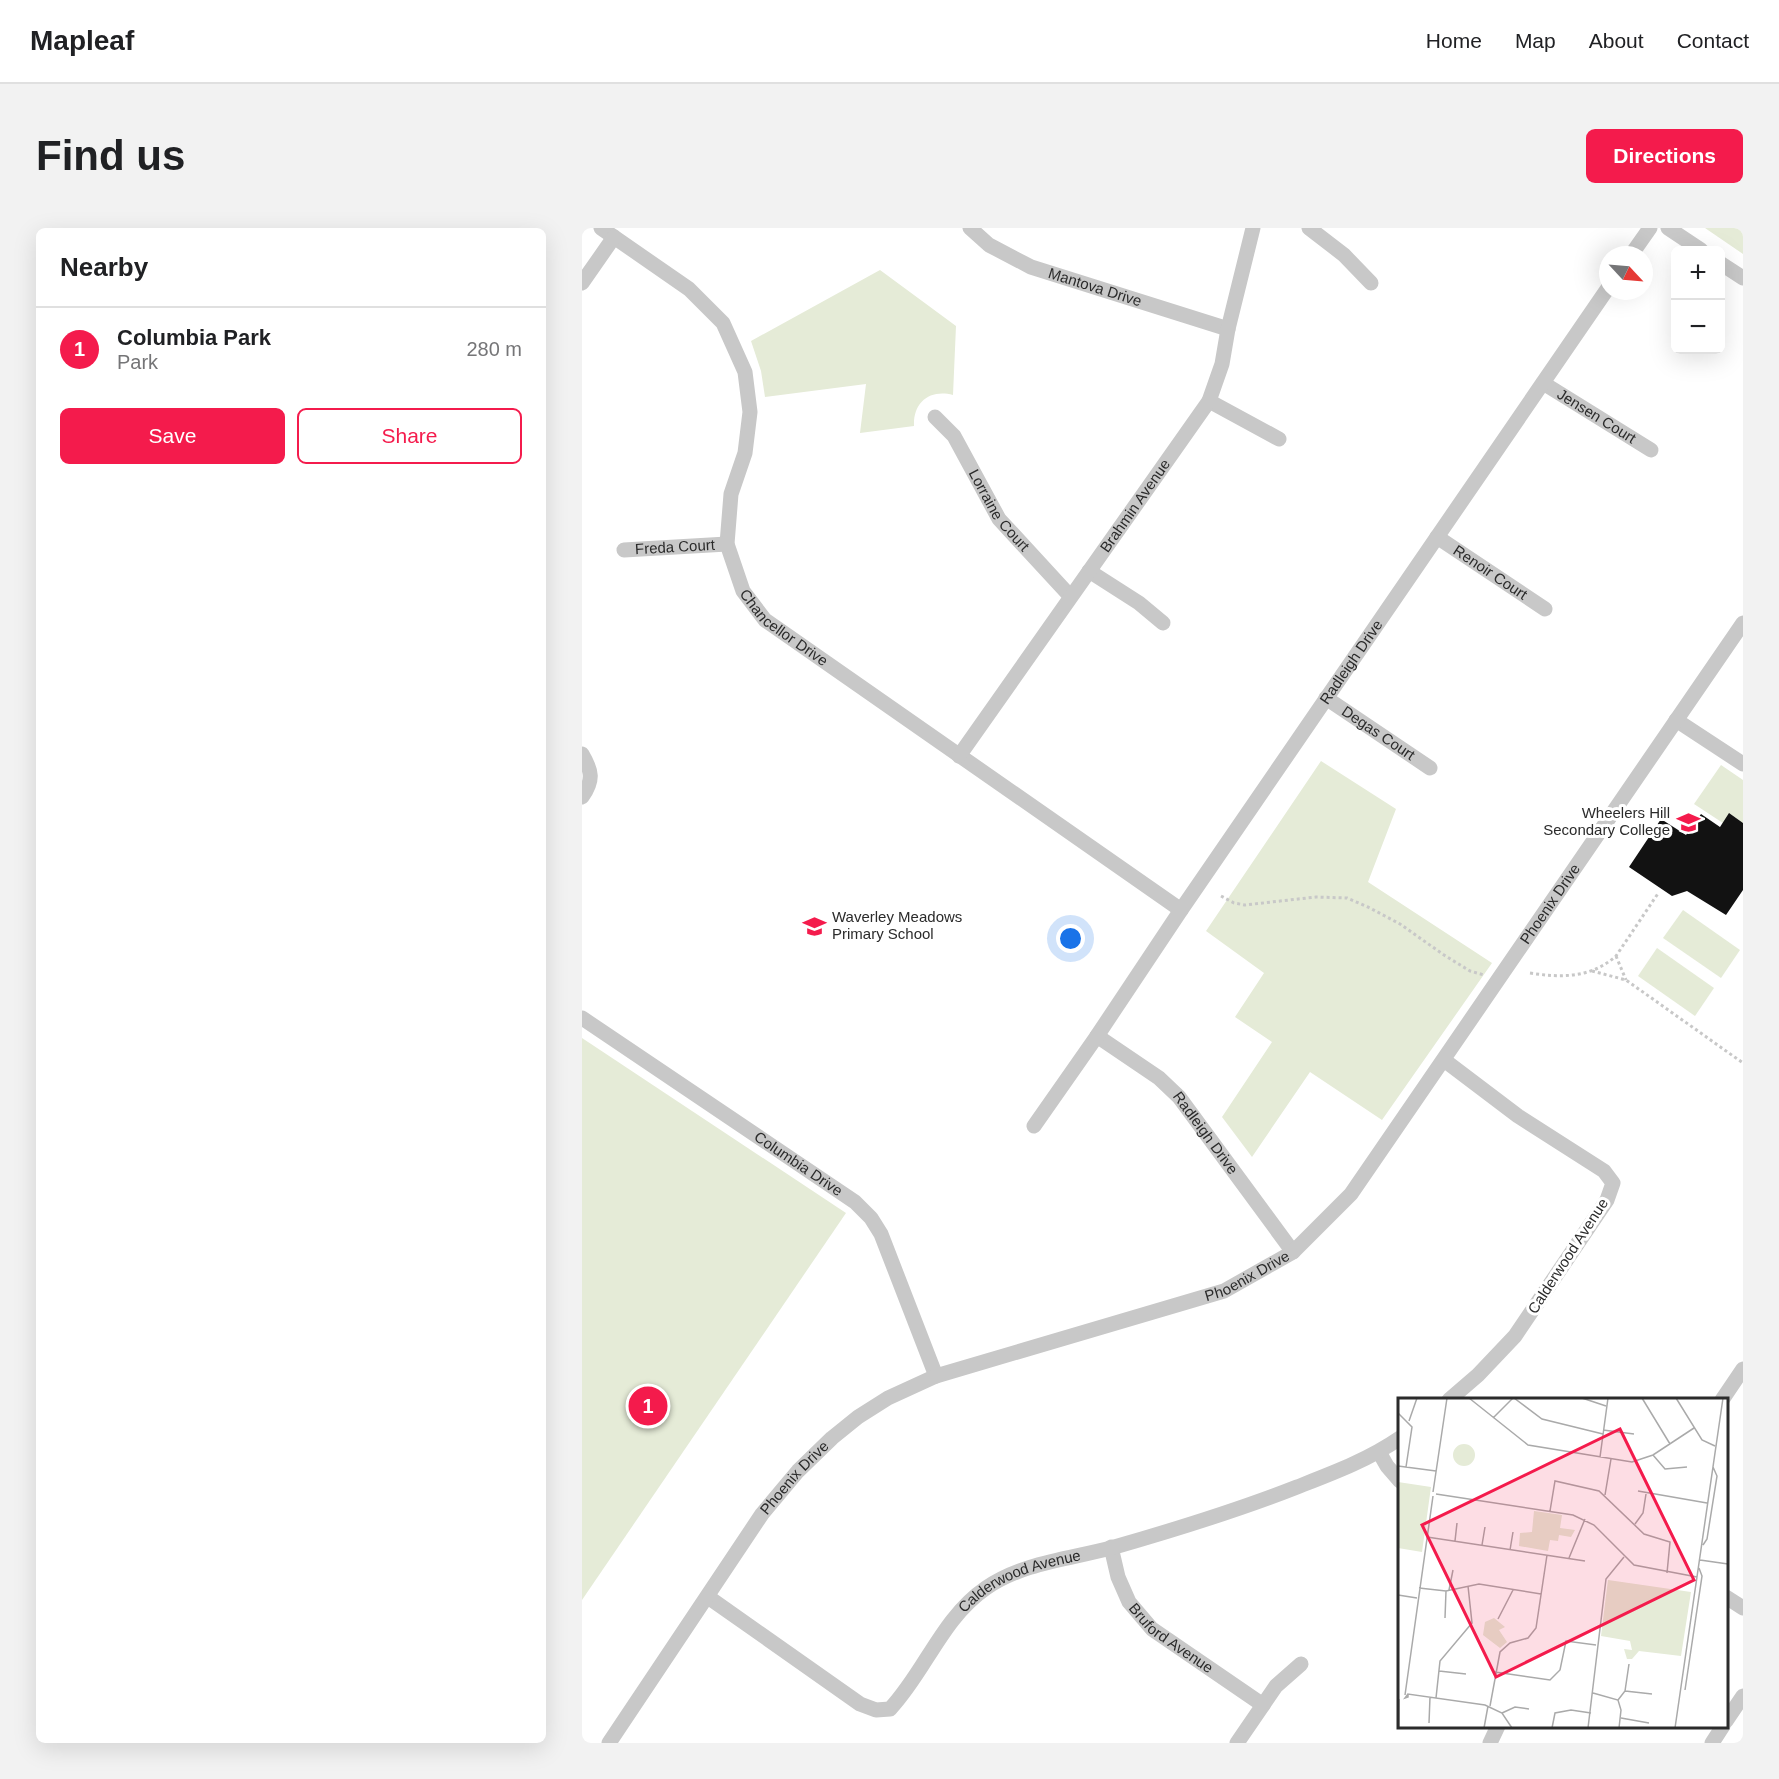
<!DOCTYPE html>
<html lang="en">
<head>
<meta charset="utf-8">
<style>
  :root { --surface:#fff; --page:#f2f2f2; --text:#202124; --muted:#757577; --line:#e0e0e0; --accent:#f41b4c }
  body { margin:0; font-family:Arial,sans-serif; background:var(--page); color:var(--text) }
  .controls { position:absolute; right:18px; top:18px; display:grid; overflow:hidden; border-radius:9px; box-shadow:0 6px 24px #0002 }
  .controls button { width:54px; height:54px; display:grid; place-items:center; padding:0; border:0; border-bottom:2px solid var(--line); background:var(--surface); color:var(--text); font:30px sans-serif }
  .compass { position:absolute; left:1017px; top:18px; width:54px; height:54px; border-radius:50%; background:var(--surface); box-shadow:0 6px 24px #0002; rotate:116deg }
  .you { position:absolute; left:489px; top:711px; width:21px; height:21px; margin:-15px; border:4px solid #fff; border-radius:50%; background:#1a73e8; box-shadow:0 0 0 9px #1a73e833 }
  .badge { display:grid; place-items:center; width:39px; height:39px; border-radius:50%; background:var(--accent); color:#fff; font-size:20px; font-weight:700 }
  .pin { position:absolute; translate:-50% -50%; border:3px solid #fff; box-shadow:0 2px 6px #0006 }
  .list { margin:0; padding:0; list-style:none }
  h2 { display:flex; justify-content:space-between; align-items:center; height:78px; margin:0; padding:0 24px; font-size:26px }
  h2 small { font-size:20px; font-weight:400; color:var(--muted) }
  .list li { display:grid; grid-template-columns:39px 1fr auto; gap:18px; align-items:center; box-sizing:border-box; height:84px; padding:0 24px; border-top:2px solid var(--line) }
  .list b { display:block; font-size:22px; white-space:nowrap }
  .list p { margin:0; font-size:20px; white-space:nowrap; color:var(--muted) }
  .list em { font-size:20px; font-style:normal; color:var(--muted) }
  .actions { display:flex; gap:12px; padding:18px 24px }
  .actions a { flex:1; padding:14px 0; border:2px solid var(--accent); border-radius:9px; text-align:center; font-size:21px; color:var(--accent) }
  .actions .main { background:var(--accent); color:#fff }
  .map { position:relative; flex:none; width:1161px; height:1515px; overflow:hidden; border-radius:9px }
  header { display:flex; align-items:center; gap:36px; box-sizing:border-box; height:84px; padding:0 30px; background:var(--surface); border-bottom:2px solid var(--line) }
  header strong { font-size:28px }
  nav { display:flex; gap:33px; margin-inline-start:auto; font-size:21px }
  .intro { display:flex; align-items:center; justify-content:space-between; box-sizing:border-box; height:144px; padding:0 36px }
  h1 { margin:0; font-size:42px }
  .button { padding:15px 27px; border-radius:9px; background:var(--accent); color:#fff; font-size:21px; font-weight:700 }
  main { display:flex; gap:36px; padding:0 36px }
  aside { flex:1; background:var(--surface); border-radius:9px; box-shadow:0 6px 24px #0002 }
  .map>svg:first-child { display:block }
</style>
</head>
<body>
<header>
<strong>Mapleaf</strong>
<nav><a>Home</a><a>Map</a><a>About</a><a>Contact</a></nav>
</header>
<div class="intro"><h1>Find us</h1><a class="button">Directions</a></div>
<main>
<aside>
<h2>Nearby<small></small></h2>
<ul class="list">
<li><span class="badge">1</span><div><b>Columbia Park</b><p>Park</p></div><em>280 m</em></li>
</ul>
<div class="actions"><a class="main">Save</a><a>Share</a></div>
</aside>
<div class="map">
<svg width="1161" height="1515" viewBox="0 0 1161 1515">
  <rect width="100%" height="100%" fill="#fff"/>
  <g fill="#e5ebd7">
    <polygon points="1123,0 1161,0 1161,26"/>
    <path d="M298,42L374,98L371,167C348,161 331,174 332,198L278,205L284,156L183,169L179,143L169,113Z"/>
    <polygon points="739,533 814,581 786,654 910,735 800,892 728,844 670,929 640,889 690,814 653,789 682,745 624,703"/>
    <polygon points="1139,537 1161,552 1161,595 1148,586 1141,595 1112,576"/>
    <polygon points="1101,682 1158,722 1139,750 1081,710"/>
    <polygon points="1075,720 1132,760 1113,788 1056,748"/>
    <polygon points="0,810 264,985 0,1372"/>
  </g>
  <polygon fill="#121212" points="1147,585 1161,595 1161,662 1144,687 1105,663 1090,668 1047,639 1079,591 1104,607 1119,586 1138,599"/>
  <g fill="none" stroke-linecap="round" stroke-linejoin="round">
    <g stroke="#c8c8c8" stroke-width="3" stroke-dasharray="3 3" stroke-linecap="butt">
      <polyline points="639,668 652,675 663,677 734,669 765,670 786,679 818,696 862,727 888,743 902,747"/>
      <polyline points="1034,728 1044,752"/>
      <polyline points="1010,743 1044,752 1161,835"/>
      <path d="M948,745C980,750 1009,750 1034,728L1077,664"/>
    </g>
    <g stroke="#c8c8c8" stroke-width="15">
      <path id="s1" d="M19,0L107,61L141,95L163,144L168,184L163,225L149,266L145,316L161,363L183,392L599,682"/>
      <path id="s2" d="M388,0L407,17L449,39L646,101"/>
      <polyline points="727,0 762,27 789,55"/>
      <polyline points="1086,0 1119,22"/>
      <polyline points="1049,27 1068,0"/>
      <polyline points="1138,35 1161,50"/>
      <polyline points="0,55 32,9"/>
      <path id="s3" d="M961,155L1069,222"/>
      <polyline points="627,173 697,211"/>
      <path id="s4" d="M353,189L372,208L417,291L488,368"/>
      <path id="s5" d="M855,309L963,381"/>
      <path id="s6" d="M42,322L145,316"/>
      <polyline points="507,343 557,375 581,395"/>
      <path id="s7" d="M744,470L848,540"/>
      <polyline points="1094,492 1161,536"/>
      <path d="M0,526C10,543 12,552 0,569"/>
      <path id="s8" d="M377,528L627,173L640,136L646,101L671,0"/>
      <path id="s9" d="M0,790L273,974L289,990L299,1006L354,1148"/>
      <path id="s10" d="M515,808L577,850L597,869L711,1024"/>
      <polyline points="862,832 936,888 1022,943 1031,955 1025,972 933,1108 896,1147 867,1172"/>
      <path id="s11" d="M452,898L515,808L599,682L1026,60"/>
      <polyline points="1140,1172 1161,1141"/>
      <polyline points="797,1224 805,1238 818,1253"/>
      <path id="s12" d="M529,1319L536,1349L547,1374L570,1401L681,1477"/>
      <path id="s13" d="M126,1369L278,1476L294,1482L308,1481C343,1444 360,1390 404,1360C440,1335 487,1331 529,1320C592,1302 654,1283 715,1259C751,1245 786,1232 818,1210"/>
      <polyline points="1144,1369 1161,1380"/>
      <polyline points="1144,1493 1161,1468"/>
      <path id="s14" d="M27,1515L180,1286L216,1243L250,1210L276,1189L306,1170L354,1148L642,1063L711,1024L769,966L1161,395"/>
      <polyline points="655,1515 694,1458 719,1436"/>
      <polyline points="908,1515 916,1498"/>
      <polyline points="1130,1515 1141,1498"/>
    </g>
  </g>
  <defs>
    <symbol id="school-bare" viewBox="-9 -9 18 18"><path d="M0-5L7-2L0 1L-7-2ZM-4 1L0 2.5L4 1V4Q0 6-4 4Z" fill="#f41b4c" stroke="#fff" stroke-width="2.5" paint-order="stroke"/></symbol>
  </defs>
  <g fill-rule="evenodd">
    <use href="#school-bare" x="1090" y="578" width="33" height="33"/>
    <use href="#school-bare" x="216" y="682" width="33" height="33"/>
  </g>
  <g text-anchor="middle" stroke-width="6" stroke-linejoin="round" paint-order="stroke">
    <g font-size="15" fill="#2b2b2b" stroke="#fff">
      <text dy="5" stroke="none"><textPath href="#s2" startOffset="140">Mantova Drive</textPath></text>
      <text dy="5" stroke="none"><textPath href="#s3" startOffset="63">Jensen Court</textPath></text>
      <text dy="5" stroke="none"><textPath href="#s8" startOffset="306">Brahmin Avenue</textPath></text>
      <text dy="5" stroke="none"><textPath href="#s4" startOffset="114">Lorraine Court</textPath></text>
      <text dy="5" stroke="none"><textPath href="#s6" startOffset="51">Freda Court</textPath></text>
      <text dy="5" stroke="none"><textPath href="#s5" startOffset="64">Renoir Court</textPath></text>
      <text dy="5" stroke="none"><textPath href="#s1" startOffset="489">Chancellor Drive</textPath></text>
      <text dy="5" stroke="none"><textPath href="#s11" startOffset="562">Radleigh Drive</textPath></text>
      <text dy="5" stroke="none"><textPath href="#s7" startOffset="63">Degas Court</textPath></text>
      <text dy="5" stroke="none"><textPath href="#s14" startOffset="1314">Phoenix Drive</textPath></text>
      <text dy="5" stroke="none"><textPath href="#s10" startOffset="147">Radleigh Drive</textPath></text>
      <text dy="5" stroke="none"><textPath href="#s9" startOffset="261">Columbia Drive</textPath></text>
      <text transform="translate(986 1028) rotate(-57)" y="5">Calderwood Avenue</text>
      <text dy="5" stroke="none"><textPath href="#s14" startOffset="828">Phoenix Drive</textPath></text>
      <text dy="5" stroke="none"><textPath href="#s14" startOffset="324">Phoenix Drive</textPath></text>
      <text dy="5" stroke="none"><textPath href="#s13" startOffset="406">Calderwood Avenue</textPath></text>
      <text dy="5" stroke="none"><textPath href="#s12" startOffset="114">Bruford Avenue</textPath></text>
    </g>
    <g font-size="15" fill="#2b2b2b" stroke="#fff" text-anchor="end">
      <text x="1088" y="590">Wheelers Hill<tspan x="1088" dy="17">Secondary College</tspan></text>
      <text x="250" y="694" text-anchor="start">Waverley Meadows<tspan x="250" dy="17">Primary School</tspan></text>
    </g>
  </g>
  <g transform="translate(816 1170)">
    <rect width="330" height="330" fill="#fff"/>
    <path d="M55 57a11 11 0 1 1 22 0a11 11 0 1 1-22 0ZM0,84L33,89L24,154L0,150ZM136,113L164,117L162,130L177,132L173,139L161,137L160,143L152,142L150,153L121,148L122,135L134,134ZM210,182L293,194L283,258L241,253L234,261H229L226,251L234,252L232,243L203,238ZM96,220L107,229L101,232L109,244L102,250L85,237L87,224Z" fill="#e5ebd7"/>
    <path fill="none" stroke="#aaa" stroke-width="1.5" d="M71,0L130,47L234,64L255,57L296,30M116,0L144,21L205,36M184,0L208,8M244,0L272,46M278,0L304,42L317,48M0,15L14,29L8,69M95,20L115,0M11,23L19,0M205,32L236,36M255,57L267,71L289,69M202,59L210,0M0,68L38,73M240,93L309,105M35,94L49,0M38,96L175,117L196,127L236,167L299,179M207,97L213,61M152,113L157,83L201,93L246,136L272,144L269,175M237,126L245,115L248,96M29,139L187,163M57,143L59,125M84,147L87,129M305,147L309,141L319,78L315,69M112,152L115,134M171,160L187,121M302,162L330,166M21,190L48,193L81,186L143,196M51,192L55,172M0,197L19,200M47,220L48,193M100,221L115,192M41,273L68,276M97,274L152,282L162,272L168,243L198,247M287,292L304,178L301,170M227,293L254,296M195,295L220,302L223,312L221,330M10,296L7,300L10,299V296L87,307L104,315L114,330M7,297L35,98M38,300L42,263L74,225L70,188M220,302L227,293L231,266M92,308L102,254L112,245L130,240L138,230L149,157M104,315L117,309L131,311M223,320L251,325M31,325L32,299M1,330V301M86,330L90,308M154,330L157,315L173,312L193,315M190,330L208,181L226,159M277,330L325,0"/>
    <path fill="#f41b4c" fill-opacity="0.15" stroke="#f41b4c" stroke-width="3" d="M222,31L296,182L98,279L24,127Z"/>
    <rect width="330" height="330" fill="none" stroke="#2b2b2b" stroke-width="3"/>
  </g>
</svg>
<div class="controls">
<button>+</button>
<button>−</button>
</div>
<svg class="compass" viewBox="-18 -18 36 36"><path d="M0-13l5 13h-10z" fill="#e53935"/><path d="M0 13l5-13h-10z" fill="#757577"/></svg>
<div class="you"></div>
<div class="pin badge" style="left:66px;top:1178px">1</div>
</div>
</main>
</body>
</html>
